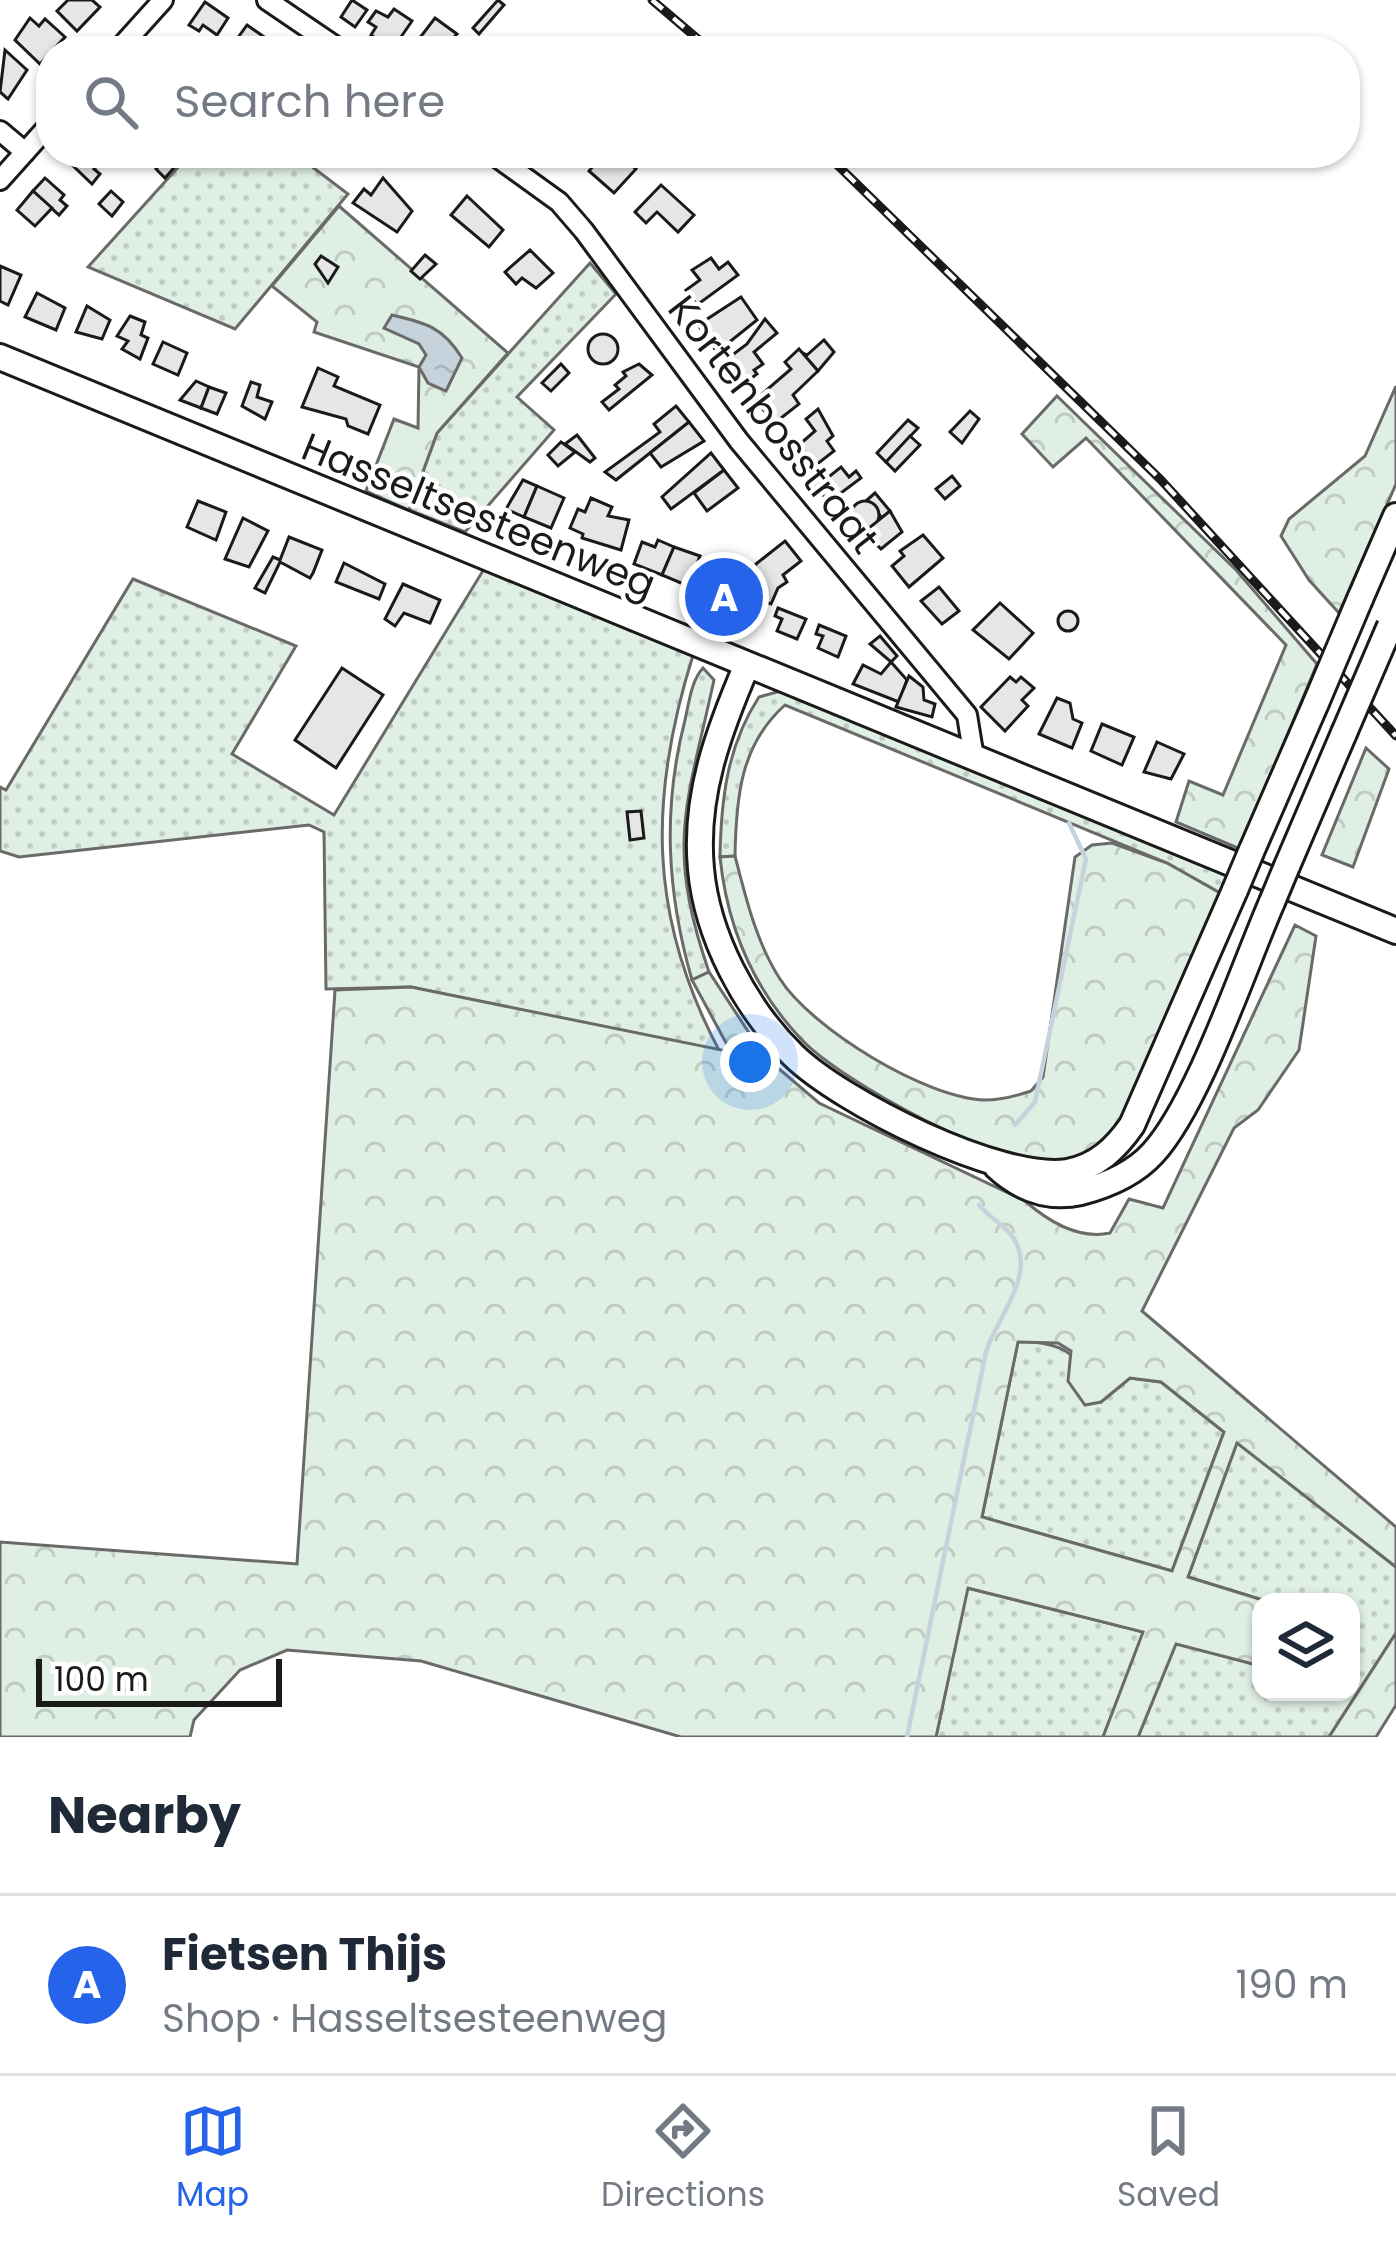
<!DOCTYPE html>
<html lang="en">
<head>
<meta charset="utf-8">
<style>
  :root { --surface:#fff; --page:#f6f6f7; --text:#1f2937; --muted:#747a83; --line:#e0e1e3; --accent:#2563eb }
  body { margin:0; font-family:Poppins,sans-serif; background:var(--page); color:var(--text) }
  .controls { position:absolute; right:36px; bottom:36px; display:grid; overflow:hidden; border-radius:24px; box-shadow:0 3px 9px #0004 }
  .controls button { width:108px; height:108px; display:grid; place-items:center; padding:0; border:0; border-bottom:3px solid var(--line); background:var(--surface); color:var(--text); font:60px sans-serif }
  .scale { position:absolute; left:36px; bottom:30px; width:246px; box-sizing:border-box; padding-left:12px; border:6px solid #1a1a1a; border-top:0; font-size:33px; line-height:42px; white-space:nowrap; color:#1a1a1a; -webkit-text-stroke:9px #fff; paint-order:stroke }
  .you { position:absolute; left:750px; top:1062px; width:42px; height:42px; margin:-30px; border:9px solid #fff; border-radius:50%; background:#1a73e8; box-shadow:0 0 0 18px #1a73e833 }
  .badge { display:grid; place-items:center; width:78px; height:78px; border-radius:50%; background:var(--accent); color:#fff; font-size:39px; font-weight:700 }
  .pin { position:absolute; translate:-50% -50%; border:6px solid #fff; box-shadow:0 3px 12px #0006 }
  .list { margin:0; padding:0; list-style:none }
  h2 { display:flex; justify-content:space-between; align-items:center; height:156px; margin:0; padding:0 48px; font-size:51px }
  h2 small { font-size:39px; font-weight:400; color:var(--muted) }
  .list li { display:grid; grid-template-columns:78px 1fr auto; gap:36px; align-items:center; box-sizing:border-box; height:180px; padding:0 48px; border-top:3px solid var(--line) }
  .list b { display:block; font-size:45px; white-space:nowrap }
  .list p { margin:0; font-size:39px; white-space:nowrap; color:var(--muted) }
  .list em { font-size:39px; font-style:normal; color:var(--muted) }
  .icon { flex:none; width:66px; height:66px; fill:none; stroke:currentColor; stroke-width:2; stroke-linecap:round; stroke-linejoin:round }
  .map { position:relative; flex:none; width:1396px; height:1737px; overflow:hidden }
  .search { position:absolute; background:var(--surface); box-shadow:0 3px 9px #0004; left:36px; right:36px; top:36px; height:132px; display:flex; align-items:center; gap:30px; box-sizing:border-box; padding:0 42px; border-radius:48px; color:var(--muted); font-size:45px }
  .sheet { height:336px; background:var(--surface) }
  nav { display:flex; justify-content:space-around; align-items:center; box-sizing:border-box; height:168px; border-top:3px solid var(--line); background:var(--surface); font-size:33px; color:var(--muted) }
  nav a { display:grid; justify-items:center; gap:6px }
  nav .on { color:var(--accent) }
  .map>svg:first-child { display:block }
</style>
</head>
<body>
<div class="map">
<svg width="1396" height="1737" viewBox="0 0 1396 1737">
  <defs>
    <pattern id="grass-dots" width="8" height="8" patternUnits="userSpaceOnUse" patternTransform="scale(3)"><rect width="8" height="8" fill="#e0efe3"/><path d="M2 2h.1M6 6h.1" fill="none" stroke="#c0ccc2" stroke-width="1.8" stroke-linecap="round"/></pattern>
    <pattern id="forest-crowns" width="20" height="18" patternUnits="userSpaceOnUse" patternTransform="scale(3)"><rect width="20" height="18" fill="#e0efe3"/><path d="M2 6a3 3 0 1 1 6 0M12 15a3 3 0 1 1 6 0" fill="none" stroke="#c0ccc2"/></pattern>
    <pattern id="water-ripples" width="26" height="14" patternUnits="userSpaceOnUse" patternTransform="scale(3)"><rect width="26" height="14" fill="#c6d2dc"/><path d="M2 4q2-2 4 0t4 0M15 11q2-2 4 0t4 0" fill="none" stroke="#aab4bc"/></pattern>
  </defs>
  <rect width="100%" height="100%" fill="#fff"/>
  <g fill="url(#grass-dots)" stroke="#6a6a6a" stroke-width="3">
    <polygon points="191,153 294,153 348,194 235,329 88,267"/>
    <polygon points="590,263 616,294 517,397 554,430 465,532 409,510 437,433"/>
    <path d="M484,569L694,652C648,797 648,917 720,1052L411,987L326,989L324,832L309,825L19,857L0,851V787L6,790L133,579L296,646L232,754L334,815Z"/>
    <path d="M703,668L714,680C687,805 665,844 709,972L692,980C667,893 662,809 685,720C689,703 691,681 703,668Z"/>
    <path d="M784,690L1228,875L1220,893L1167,863L785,705C740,745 736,799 735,856L720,857C721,800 727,746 759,697Z"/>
    <path d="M1018,1341C1075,1344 1074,1355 1101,1402L1130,1378L1161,1382L1224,1432L1172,1571L982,1517Z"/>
    <polygon points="1237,1442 1396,1567 1396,1633 1329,1737 1138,1737 1176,1643 1261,1666 1261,1692 1351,1692 1351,1602 1269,1602 1188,1577"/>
    <polygon points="967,1588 1144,1632 1103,1737 936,1737"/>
  </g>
  <g fill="url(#forest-crowns)" stroke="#6a6a6a" stroke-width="3" fill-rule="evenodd">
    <polygon points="339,206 508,353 437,433 409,510 366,491 394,419 418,428 419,367 314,332 317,322 272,286"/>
    <polygon points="1396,386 1396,484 1339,613 1309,580 1281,536 1289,519 1365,456"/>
    <polygon points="1057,396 1236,570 1317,664 1240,849 1176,822 1189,781 1223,795 1286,645 1086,438 1053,467 1022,434"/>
    <polygon points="1366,748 1389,769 1353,867 1322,855"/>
    <path d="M1112,843L1167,863L1220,893L1121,1120C1107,1139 1089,1159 1063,1163C1007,1173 840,1081 801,1039C753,988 727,926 720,857L735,856C746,898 756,942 780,979C812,1029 925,1098 985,1100C1000,1100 1016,1096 1031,1091L1043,1077L1075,857L1092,845Z"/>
    <path d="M1295,925L1316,936L1299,1050L1258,1110L1234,1128L1142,1311L1396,1527V1567L1237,1443L1188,1577L1269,1602H1261V1666L1176,1644L1138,1737H1103L1143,1632L968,1588L936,1737H681L421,1661L287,1650L240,1670L194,1720L190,1737H0V1542L297,1564L335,990L411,987L731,1052L692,980L709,972L765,1057L819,1103L1025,1201C1048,1221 1078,1240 1110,1233L1129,1199L1163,1208ZM1018,1342L1058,1343L1071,1351L1068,1381L1085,1405L1101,1402L1130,1378L1161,1382L1224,1432L1172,1571L982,1517Z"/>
    <polygon points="1396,1633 1396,1705 1376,1737 1329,1737"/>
  </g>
  <path fill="url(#water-ripples)" stroke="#6a6a6a" stroke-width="3" d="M392,315C426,323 443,327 462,358L446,391L428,383L419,367L426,355L419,344L384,328Z"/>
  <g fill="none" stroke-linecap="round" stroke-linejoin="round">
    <g stroke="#c6d2dc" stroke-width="4.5">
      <polyline points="1015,1125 1035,1102 1086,859 1069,823"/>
      <path d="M907,1737L986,1352C996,1318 1038,1275 1013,1237C1004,1224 987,1216 979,1205"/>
    </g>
  </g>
  <g fill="#e6e6e6" stroke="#1a1a1a" stroke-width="3">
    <polygon points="68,0 92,0 100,7 77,31 57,11"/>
    <polygon points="352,0 367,10 355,27 341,17"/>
    <polygon points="498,0 504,5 479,34 473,28"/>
    <polygon points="205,2 228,18 217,35 203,25 199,31 189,25"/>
    <polygon points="394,9 412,21 392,50 371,35 376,27 368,22 376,11 388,17"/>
    <polygon points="30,18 39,26 45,19 65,37 40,64 15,40"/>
    <polygon points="435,18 457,34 441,51 416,51 412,48"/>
    <polygon points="247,25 267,39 259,51 232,46"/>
    <polygon points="5,50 27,70 8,99 0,92"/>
    <polygon points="74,153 107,155 94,169 100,174 92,184 67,160"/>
    <polygon points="604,153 625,153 622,157 636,169 614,193 589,171"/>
    <polygon points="170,154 179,162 165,178 156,169"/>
    <polygon points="45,178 64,195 60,200 67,206 59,215 33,191"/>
    <polygon points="383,178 412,211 397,232 353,203 364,189 371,195"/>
    <polygon points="661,185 694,215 678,232 657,212 646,223 635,212"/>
    <polygon points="33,191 52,208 35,226 17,210"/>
    <polygon points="111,191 123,202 112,216 99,204"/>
    <polygon points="467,196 503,230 489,247 451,215"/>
    <polygon points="530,250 553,273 536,288 522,278 516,284 505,272"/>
    <polygon points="425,255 436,264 420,279 411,271"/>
    <polygon points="321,256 338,267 328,283 315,264"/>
    <polygon points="711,258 719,269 728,262 738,275 697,305 686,290 700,280 692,270"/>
    <polygon points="0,266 21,275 8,305 0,301"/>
    <polygon points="37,293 65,308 56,330 25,317"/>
    <polygon points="741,297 757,320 717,352 698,325"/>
    <polygon points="87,306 110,320 102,339 76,332"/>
    <polygon points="130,316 145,322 141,335 148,338 140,359 122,349 128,341 117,336"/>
    <polygon points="765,319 777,333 754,352 763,364 754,370 757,374 737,389 719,365 747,344"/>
    <circle cx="603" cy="349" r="15"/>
    <polygon points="824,340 834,352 818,371 801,352 807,355"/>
    <polygon points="163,342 187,353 178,375 153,364"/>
    <polygon points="799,349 818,371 793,395 799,404 776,422 754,401 791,369 785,362"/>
    <polygon points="561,364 569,373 551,391 542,383"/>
    <polygon points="639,364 652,375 609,410 602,402 619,389 615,385 626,376 623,372"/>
    <polygon points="318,368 338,377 334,386 380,405 368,434 348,426 346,419 302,407"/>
    <polygon points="196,381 209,387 201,408 180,400"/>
    <polygon points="251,382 260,385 257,397 272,402 265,419 242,406"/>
    <polygon points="209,387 226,393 217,414 201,408"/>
    <polygon points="676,406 689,422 616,480 605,472 660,432 654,424"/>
    <polygon points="818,409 833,436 827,441 834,451 816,465 799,445 815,431 806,419"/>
    <polygon points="970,411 979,419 962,443 950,432"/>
    <polygon points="908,420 918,428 886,462 877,453"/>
    <polygon points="689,422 704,441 661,467 650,453"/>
    <polygon points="577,435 595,458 590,462 565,444"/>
    <polygon points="910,436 920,445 895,471 886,462"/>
    <polygon points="561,442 575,452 558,466 548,455"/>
    <polygon points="711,453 724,470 671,509 662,497"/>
    <polygon points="841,467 849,477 856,471 861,478 829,502 816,487"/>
    <polygon points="724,470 738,488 707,511 694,493"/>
    <polygon points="952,476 960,486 945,499 936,489"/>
    <polygon points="523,480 537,486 524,517 506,509"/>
    <polygon points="537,486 564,498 551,528 524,517"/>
    <polygon points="875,493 890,511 882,518 867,500"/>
    <polygon points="591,498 612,507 608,516 629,520 621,550 582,538 583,534 570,528 578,509 585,512"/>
    <polygon points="198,501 226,512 216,540 187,527"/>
    <circle cx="865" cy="515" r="14"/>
    <polygon points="890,511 902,532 881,549 864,532"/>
    <polygon points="243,518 268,531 249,567 225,559"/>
    <polygon points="923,535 943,558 909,587 892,566 904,556 900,551"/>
    <polygon points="289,537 322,550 313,573 310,578 280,562 265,593 255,588 273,557 280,560"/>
    <polygon points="658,540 674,547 662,575 634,564 642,542 655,547"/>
    <polygon points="785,541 801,561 783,575 787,582 778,588 771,604 758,600 751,615 702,596 719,557 752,576 756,564"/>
    <polygon points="674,547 700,556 688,586 662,575"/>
    <polygon points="344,563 385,584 379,599 336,582"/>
    <polygon points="403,584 440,600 430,623 404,613 395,626 385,619"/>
    <polygon points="939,587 959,611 942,624 921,601"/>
    <polygon points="1000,603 1033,633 1009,659 973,630"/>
    <polygon points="778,608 806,619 797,639 777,631 782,619 775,616"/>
    <circle cx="1068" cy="621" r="10"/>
    <polygon points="819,625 846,636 838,657 818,648 823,636 816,634"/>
    <polygon points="880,636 897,656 891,662 870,644"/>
    <polygon points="891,662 907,680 899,702 853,684 863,665 881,674"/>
    <polygon points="342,668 383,695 336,768 295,740"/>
    <polygon points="909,676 923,687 924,700 935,704 932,717 896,707"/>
    <polygon points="1010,677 1016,682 1021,677 1034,688 1022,700 1028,706 1005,731 981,707"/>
    <polygon points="1057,698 1070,703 1073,719 1082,723 1072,748 1039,734"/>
    <polygon points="1102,724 1134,737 1122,765 1091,751"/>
    <polygon points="1157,742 1184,754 1171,779 1144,772"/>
    <polygon points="641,811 644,838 630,840 627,812"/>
  </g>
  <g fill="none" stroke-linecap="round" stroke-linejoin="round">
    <defs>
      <g id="minor">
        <polyline points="267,0 342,51"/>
        <polyline points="117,51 163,0"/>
        <polyline points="0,131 25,152"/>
        <polyline points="491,153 559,202 584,231 739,441 967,715 974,758"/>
        <polyline points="0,180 51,123"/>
      </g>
      <g id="major">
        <polyline points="0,357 1396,931"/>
        <polyline points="1360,599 1396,516"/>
        <path d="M747,665C719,730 694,796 701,869C707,936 745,1008 793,1055C841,1102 1000,1182 1067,1172C1097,1167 1116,1148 1132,1125L1235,890"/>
        <polyline points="1251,852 1316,703"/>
        <polyline points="1287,866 1344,733"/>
        <path d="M997,1167C1021,1189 1049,1199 1081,1192C1108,1185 1134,1174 1153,1153C1198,1104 1244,966 1272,902"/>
      </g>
    </defs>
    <use href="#minor" stroke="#1a1a1a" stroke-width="24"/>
    <use href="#major" stroke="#1a1a1a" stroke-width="30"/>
    <use href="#minor" stroke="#fff" stroke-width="18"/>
    <use href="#major" stroke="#fff" stroke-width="24"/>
    <defs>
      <g id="rail">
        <polyline points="652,0 712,51"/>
        <polyline points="825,153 1161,480 1396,736"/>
      </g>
    </defs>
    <use href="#rail" stroke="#1a1a1a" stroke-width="9"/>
    <use href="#rail" stroke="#fff" stroke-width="4.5" stroke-dasharray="14" stroke-linecap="butt"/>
    <defs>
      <g id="major-bridge">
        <polyline points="1316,703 1360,599"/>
        <polyline points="1344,733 1390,626"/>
        <polyline points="1235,890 1251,852"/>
        <polyline points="1272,902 1287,866"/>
      </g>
    </defs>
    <use href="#major-bridge" stroke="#1a1a1a" stroke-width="30" stroke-linecap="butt"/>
    <use href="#major-bridge" stroke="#fff" stroke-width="24"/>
  </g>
  <g text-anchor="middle" stroke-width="9" stroke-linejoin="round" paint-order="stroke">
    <g font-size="39" fill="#1a1a1a" stroke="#fff">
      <text transform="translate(774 424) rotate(52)" y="14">Kortenbosstraat</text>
      <text transform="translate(479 515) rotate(22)" y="14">Hasseltsesteenweg</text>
    </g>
  </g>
</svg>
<div class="controls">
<button><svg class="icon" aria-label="layers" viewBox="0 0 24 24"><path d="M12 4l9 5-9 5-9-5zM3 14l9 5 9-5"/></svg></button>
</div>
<div class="scale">100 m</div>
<div class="you"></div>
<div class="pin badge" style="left:724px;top:597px">A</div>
<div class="search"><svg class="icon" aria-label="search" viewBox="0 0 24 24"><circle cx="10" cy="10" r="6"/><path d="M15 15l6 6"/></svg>Search here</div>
</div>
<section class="sheet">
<h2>Nearby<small></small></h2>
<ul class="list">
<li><span class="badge">A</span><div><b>Fietsen Thijs</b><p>Shop · Hasseltsesteenweg</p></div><em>190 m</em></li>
</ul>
</section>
<nav>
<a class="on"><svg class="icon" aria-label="map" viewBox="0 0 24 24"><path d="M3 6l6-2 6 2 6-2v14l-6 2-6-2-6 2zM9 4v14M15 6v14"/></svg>Map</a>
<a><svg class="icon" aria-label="directions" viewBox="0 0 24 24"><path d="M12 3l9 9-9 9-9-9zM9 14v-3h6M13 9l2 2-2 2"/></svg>Directions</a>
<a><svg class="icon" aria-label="saved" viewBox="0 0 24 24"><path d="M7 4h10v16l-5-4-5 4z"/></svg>Saved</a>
</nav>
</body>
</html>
